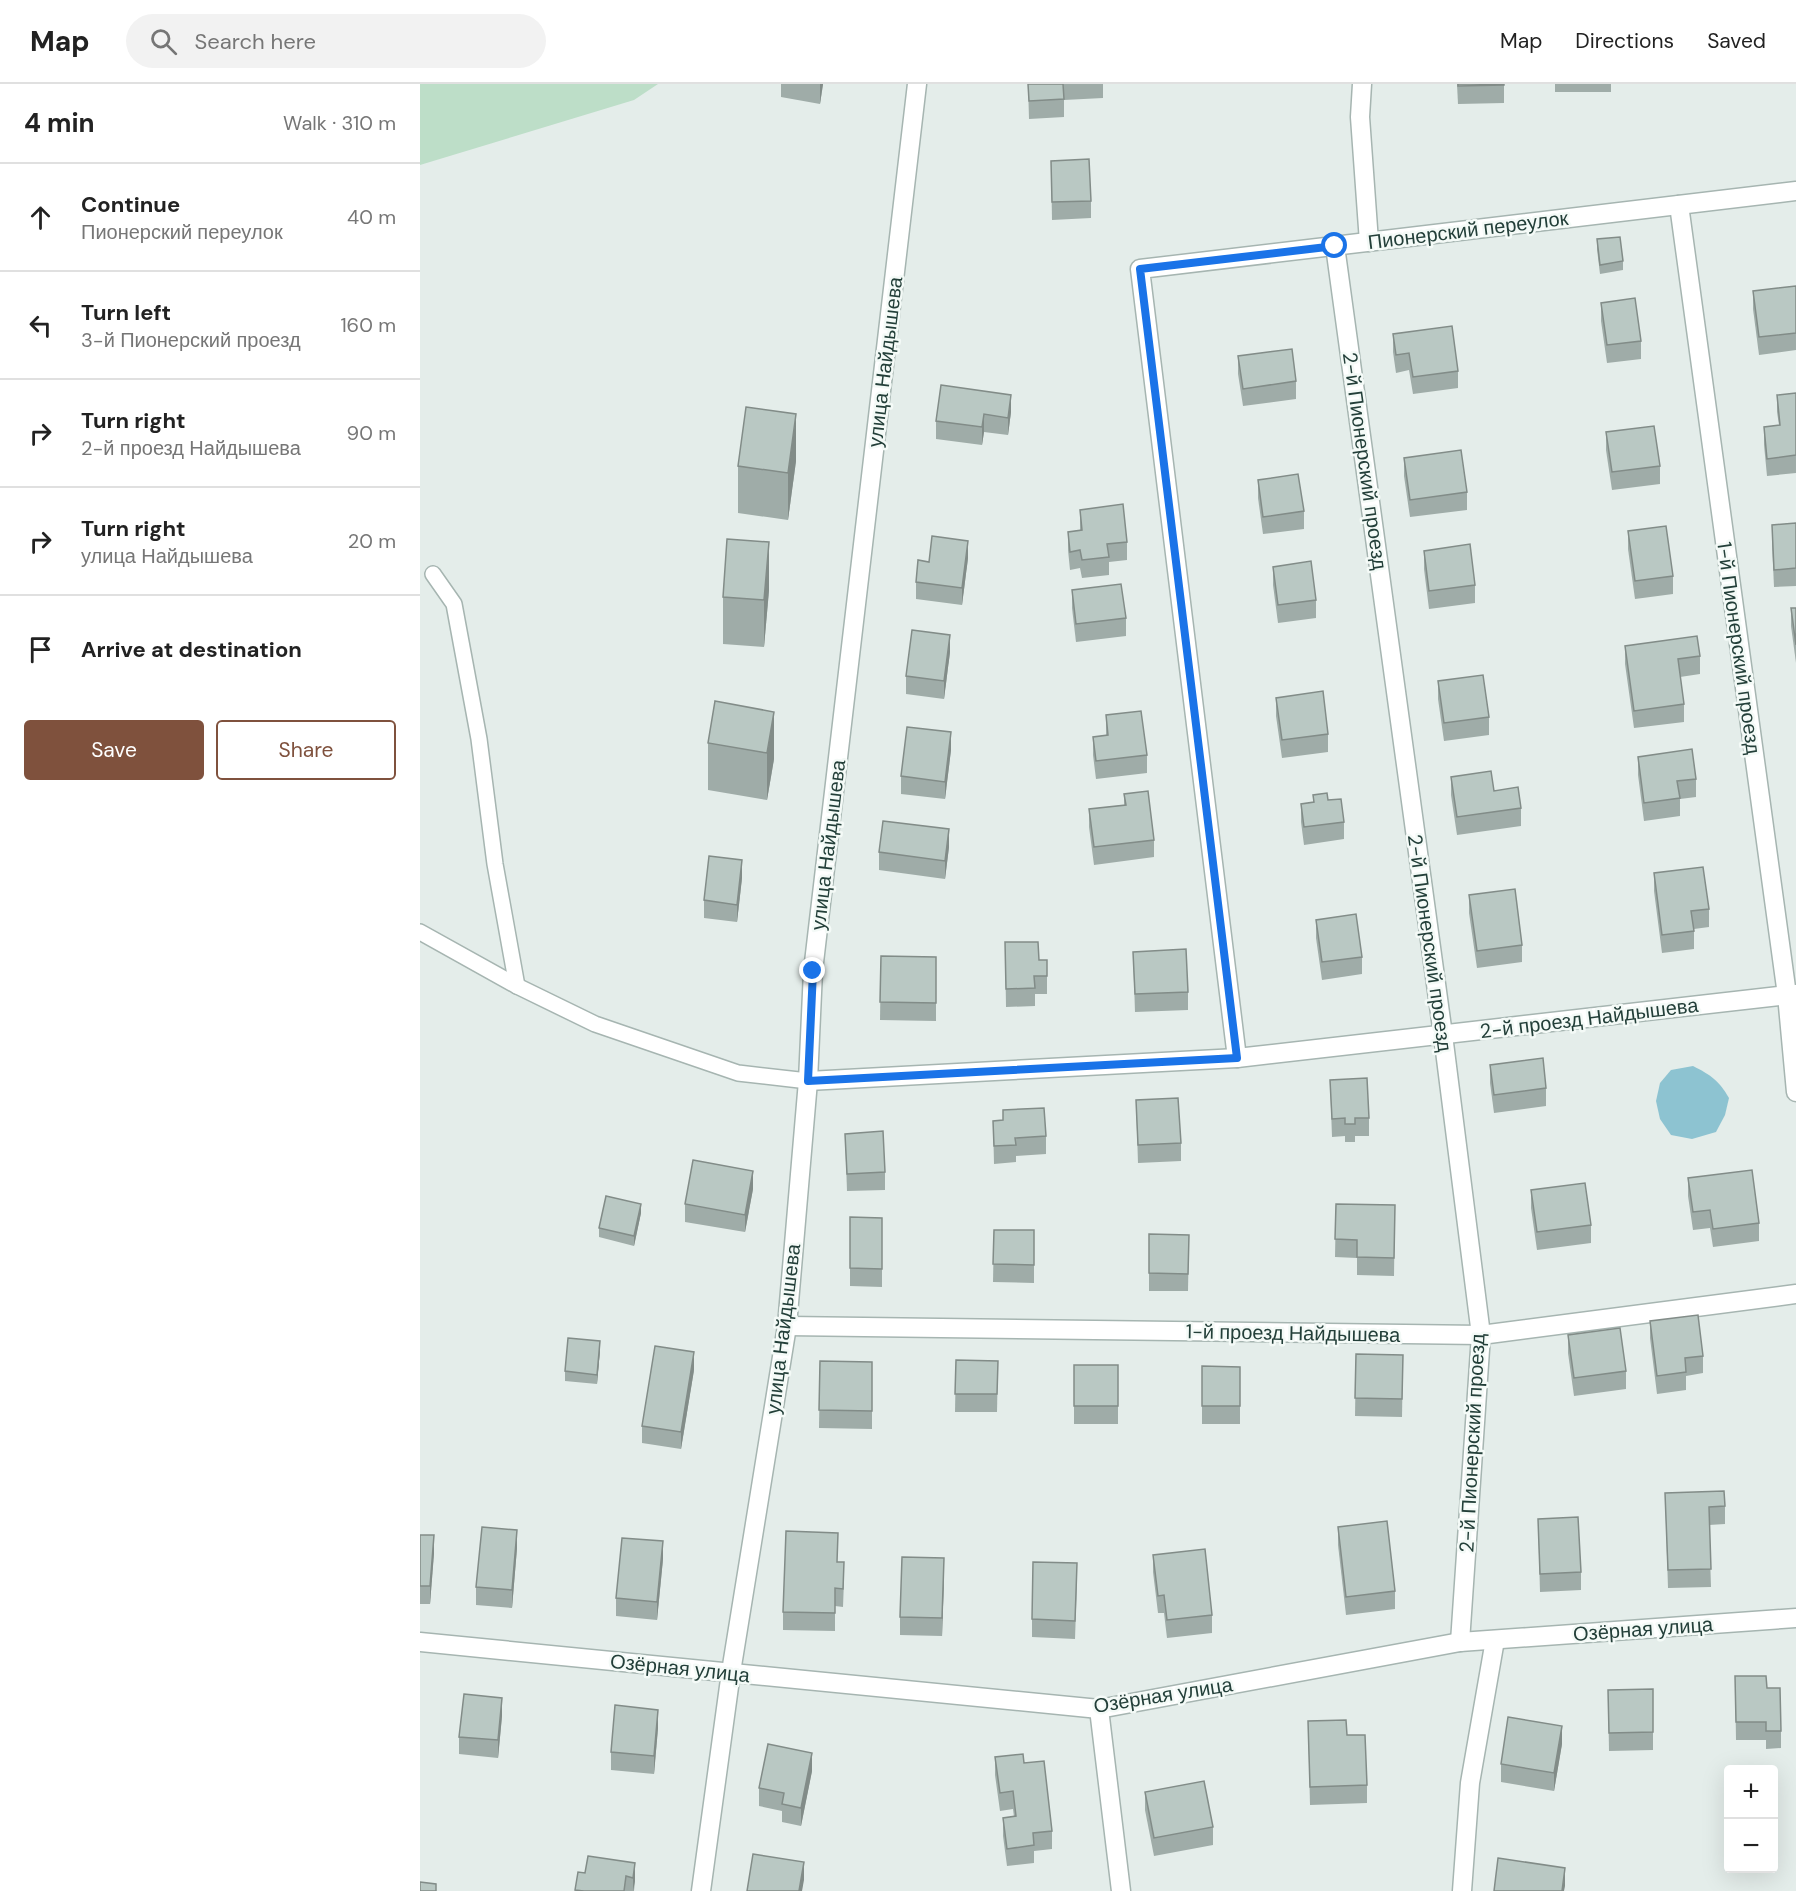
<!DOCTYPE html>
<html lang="en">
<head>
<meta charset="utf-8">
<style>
  :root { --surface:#fff; --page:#f2f2f2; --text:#222; --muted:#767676; --line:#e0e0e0; --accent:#7f513d }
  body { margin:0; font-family:"DM Sans",sans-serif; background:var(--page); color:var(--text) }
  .controls { position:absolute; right:18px; bottom:18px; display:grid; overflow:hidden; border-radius:6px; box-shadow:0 6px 24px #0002 }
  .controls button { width:54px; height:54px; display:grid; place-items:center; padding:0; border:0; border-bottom:2px solid var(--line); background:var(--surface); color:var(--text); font:30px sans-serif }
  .stop { position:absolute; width:18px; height:18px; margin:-14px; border:4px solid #1a73e8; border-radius:50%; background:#fff }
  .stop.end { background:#1a73e8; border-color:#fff; box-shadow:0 2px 6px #0008 }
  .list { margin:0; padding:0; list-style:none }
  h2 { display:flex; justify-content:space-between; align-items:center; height:78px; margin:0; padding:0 24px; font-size:26px }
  h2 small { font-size:20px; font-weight:400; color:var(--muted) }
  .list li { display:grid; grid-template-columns:39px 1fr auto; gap:18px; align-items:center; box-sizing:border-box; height:108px; padding:0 24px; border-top:2px solid var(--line) }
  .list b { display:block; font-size:22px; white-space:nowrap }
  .list p { margin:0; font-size:20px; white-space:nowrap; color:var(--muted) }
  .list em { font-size:20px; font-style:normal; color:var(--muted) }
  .actions { display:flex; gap:12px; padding:18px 24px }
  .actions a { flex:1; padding:14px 0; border:2px solid var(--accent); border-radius:6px; text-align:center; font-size:21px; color:var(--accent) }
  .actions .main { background:var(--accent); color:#fff }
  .icon { flex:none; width:33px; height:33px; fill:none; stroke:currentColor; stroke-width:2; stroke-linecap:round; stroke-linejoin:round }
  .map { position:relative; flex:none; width:1376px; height:1807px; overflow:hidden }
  header { display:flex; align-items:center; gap:36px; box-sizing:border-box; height:84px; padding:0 30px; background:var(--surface); border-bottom:2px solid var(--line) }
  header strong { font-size:28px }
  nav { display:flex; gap:33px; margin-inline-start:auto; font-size:21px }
  .search { width:420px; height:54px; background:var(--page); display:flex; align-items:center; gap:15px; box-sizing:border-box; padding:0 21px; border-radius:33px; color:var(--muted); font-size:22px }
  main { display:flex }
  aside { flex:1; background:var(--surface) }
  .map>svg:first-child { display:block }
</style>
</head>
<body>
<header>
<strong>Map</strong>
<div class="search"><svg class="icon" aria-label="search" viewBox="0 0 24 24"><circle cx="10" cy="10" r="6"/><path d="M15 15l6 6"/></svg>Search here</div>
<nav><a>Map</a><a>Directions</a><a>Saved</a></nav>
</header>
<main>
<aside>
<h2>4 min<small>Walk · 310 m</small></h2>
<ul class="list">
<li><svg class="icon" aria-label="ahead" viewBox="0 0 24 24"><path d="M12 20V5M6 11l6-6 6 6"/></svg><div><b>Continue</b><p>Пионерский переулок</p></div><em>40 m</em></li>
<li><svg class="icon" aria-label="left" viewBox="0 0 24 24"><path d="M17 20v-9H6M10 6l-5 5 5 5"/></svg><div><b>Turn left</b><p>3-й Пионерский проезд</p></div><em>160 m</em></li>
<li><svg class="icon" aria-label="right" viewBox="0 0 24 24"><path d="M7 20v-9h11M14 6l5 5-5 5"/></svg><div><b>Turn right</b><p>2-й проезд Найдышева</p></div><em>90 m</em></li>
<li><svg class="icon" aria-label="right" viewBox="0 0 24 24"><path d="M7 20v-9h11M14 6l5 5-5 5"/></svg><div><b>Turn right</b><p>улица Найдышева</p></div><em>20 m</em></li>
<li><svg class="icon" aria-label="arrive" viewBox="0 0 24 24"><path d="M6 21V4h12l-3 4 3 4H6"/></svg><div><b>Arrive at destination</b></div></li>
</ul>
<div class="actions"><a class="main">Save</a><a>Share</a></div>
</aside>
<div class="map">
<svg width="1376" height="1807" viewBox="0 0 1376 1807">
  <rect width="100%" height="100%" fill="#e4edea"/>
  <polygon fill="#bddec8" points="0,0 238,0 214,16 0,81"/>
  <path fill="#8dc3d1" d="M1273,982C1291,991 1299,997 1309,1014L1305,1031L1296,1048L1272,1055L1251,1051L1240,1035L1236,1017L1240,999L1251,986Z"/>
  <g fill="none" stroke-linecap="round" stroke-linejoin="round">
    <defs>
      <g id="lane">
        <polyline points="13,490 34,520 59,655 75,780 97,902"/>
        <polyline points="0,848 97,902 175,940 318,989 388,997"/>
      </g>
      <g id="street">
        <polyline points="942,0 940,33 949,158"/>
        <polyline points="1259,121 1367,911 1376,1008"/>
        <polyline points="915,162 1023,951 1061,1251 1040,1558"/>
        <polyline points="817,974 720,185 1376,107"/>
        <polyline points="388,997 817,974 1376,910"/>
        <polyline points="367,1242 1061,1251 1376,1210"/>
        <polyline points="0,1558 679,1625 1040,1558 1376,1534"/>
        <polyline points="679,1625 701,1807"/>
        <polyline points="281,1807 311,1588 367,1242 388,997 393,887 497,0"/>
        <polyline points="1042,1807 1050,1699 1075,1556"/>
      </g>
    </defs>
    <use href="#lane" stroke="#a6b5b1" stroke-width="18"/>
    <use href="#street" stroke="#a6b5b1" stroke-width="21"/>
    <use href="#lane" stroke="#fff" stroke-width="15"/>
    <use href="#street" stroke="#fff" stroke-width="18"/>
  </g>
  <g fill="#9faca8">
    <polygon points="361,0 403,0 400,20 361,13"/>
    <polygon points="608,0 683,0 683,14 644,16 644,33 609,35"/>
    <polygon points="1037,0 1084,0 1084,19 1038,20"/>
    <rect x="1135" y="0" width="56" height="8"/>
    <polygon points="631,77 671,117 671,134 632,136"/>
    <polygon points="1177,155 1203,177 1203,186 1180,190 1177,165"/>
    <polygon points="1376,202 1376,266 1339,271 1333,225 1333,207"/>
    <polygon points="1181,219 1221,257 1221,275 1187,279 1181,237"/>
    <polygon points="973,250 1038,287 1038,304 993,310 989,286 976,289 973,268"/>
    <polygon points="818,272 876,297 876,315 823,322 818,290"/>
    <polygon points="521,301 591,328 588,351 564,348 562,361 516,355 516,337"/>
    <polygon points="1376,309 1376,389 1347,392 1344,361 1344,343 1359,341 1357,328 1357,311"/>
    <polygon points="1186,348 1240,382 1240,400 1192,406 1186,366"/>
    <polygon points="984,374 1047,408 1047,426 990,433 984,392"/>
    <polygon points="376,377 368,436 318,429 318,382"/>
    <polygon points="838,396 884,427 884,445 843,450 838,414"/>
    <polygon points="660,426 707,458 707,476 689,478 689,491 662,494 660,484 650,486 648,466 648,448 660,446"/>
    <polygon points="1376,439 1376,502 1354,503 1352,459 1352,441"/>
    <polygon points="1208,447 1253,492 1253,510 1215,515 1208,465"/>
    <polygon points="1004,467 1055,501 1055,519 1009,525 1004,485"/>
    <polygon points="548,474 542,521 496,515 496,498"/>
    <polygon points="853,483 896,516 896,534 858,539 853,501"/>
    <polygon points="349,506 344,563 303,560 303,513"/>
    <polygon points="652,506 706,534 706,552 656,558 652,524"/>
    <polygon points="1371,524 1376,524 1376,579 1371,542"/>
    <polygon points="1205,562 1280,572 1280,590 1260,593 1264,620 1264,638 1214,644 1205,580"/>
    <polygon points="530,568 524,615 486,610 486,592"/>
    <polygon points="1018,597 1069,633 1069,651 1024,657 1018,615"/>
    <polygon points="856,614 908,650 908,668 862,674 856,632"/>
    <polygon points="295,617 354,675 347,716 288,706 288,659"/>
    <polygon points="686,631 727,671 727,689 676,695 673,671 673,653 686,651"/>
    <polygon points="531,666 525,715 481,710 481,692"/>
    <polygon points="1218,673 1276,695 1276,713 1260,715 1260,732 1224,737 1218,691"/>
    <polygon points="1031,693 1074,707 1101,724 1101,742 1037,751 1031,711"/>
    <polygon points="704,710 734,756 734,773 674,781 669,743 669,725 704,721"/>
    <polygon points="893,711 908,716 924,738 924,755 884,761 881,738 881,720 893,719"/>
    <polygon points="529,763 525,795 459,786 459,768"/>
    <polygon points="1234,789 1289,825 1289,843 1274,845 1274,865 1242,869 1234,807"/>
    <polygon points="322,794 317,838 284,834 284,816"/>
    <polygon points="1049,811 1102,861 1102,878 1057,884 1049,829"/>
    <polygon points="896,836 942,873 942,890 902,896 896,854"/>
    <polygon points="585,858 619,876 627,876 627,910 615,910 615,922 586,923"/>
    <polygon points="713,868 768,908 768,926 715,928"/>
    <polygon points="461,872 516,873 516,937 460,936"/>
    <polygon points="1070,981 1126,1004 1126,1022 1074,1029 1070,999"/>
    <polygon points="910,996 949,1034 949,1052 935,1052 935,1058 925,1058 925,1052 912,1053"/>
    <polygon points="716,1016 761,1059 761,1077 718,1079"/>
    <polygon points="573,1037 626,1052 626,1070 596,1072 596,1078 574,1080"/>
    <polygon points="425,1050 465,1088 465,1106 427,1107"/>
    <polygon points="1268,1094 1339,1139 1339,1157 1293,1163 1290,1144 1273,1146 1268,1112"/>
    <polygon points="333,1105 325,1148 265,1138 265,1120"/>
    <polygon points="1111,1106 1171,1141 1171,1159 1117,1166 1111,1124"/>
    <polygon points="916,1120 975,1121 974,1192 937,1191 937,1174 915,1173"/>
    <polygon points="221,1129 214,1162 179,1153 179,1144"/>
    <polygon points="430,1133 462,1134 462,1203 430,1202"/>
    <polygon points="574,1146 614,1146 614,1199 573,1198"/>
    <polygon points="729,1150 769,1151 768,1207 729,1207"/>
    <polygon points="1230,1237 1283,1272 1283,1289 1266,1292 1266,1306 1237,1310 1230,1254"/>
    <polygon points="1148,1251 1206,1287 1206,1305 1154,1312 1148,1269"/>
    <polygon points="180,1266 177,1300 145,1297 145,1287"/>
    <polygon points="936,1270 983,1271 982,1333 935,1332"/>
    <polygon points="536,1276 578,1277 577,1328 535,1328"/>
    <polygon points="400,1277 452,1278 452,1345 399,1344"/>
    <rect x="654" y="1281" width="44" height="59"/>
    <polygon points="782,1282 820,1283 820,1340 782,1340"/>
    <polygon points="274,1286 261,1365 222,1359 222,1342"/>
    <polygon points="1245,1409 1305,1422 1305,1440 1289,1441 1291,1503 1248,1504"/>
    <polygon points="1118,1435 1161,1488 1161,1506 1120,1508"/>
    <polygon points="918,1443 975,1507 975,1525 926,1531 918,1461"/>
    <polygon points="0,1451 14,1469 10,1520 0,1520"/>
    <polygon points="97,1464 92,1524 56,1521 56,1503"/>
    <polygon points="733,1471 792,1531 792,1549 747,1554 744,1529 738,1529 733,1488"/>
    <polygon points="243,1475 237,1536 196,1532 196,1514"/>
    <polygon points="417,1478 424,1496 423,1523 415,1522 415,1547 363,1546 363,1528"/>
    <polygon points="524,1492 522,1552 480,1551 480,1533"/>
    <polygon points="657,1497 655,1555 612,1553 612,1535"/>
    <polygon points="1315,1592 1347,1604 1361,1647 1361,1664 1346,1665 1346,1656 1316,1656"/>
    <polygon points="1233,1605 1233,1666 1189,1667 1188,1606"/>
    <polygon points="82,1632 78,1674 39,1670 39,1653"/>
    <polygon points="888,1637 947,1701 947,1719 890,1721"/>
    <polygon points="238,1644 234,1690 191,1686 191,1668"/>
    <polygon points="1142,1660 1134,1707 1081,1698 1081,1680"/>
    <polygon points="575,1673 604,1679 632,1747 632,1765 614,1767 614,1779 587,1782 583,1752 583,1734 594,1733 593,1725 580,1727 575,1691"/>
    <polygon points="392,1687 381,1742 362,1738 362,1727 339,1722 339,1704"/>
    <polygon points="725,1708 793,1743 793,1761 734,1772 725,1726"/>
    <polygon points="215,1779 215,1797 214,1807 155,1807 158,1788 165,1789"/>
  </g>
  <g fill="#828c88">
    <polygon points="400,0 403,0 400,20"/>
    <polygon points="591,311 591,328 588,351 588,334"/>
    <polygon points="376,330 376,377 368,436 368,389"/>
    <polygon points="564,330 564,348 562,361 562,343"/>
    <polygon points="548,457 548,474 542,521 542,504"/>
    <polygon points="349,458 349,506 344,563 344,516"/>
    <polygon points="530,551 530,568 524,615 524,597"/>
    <polygon points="354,628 354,675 347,716 347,669"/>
    <polygon points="531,648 531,666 525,715 525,698"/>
    <polygon points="529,745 529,763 525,795 525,777"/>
    <polygon points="322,776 322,794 317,838 317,821"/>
    <polygon points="333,1087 333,1105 325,1148 325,1131"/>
    <polygon points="221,1120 221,1129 214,1162 214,1152"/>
    <polygon points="180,1257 180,1266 177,1300 177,1291"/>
    <polygon points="274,1268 274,1286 261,1365 261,1348"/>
    <polygon points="97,1446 97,1464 92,1524 92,1506"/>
    <polygon points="14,1451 14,1469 10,1520 10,1502"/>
    <polygon points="243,1457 243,1475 237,1536 237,1518"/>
    <polygon points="524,1474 524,1492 522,1552 522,1534"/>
    <polygon points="82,1614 82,1632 78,1674 78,1656"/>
    <polygon points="238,1626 238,1644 234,1690 234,1672"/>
    <polygon points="1142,1642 1142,1660 1134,1707 1134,1689"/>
    <polygon points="392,1669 392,1687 381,1742 381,1724"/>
    <polygon points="384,1778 384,1796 382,1807 379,1807"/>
    <polygon points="215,1779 215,1797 213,1807 213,1794"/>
    <polygon points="1145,1784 1145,1802 1144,1807 1142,1807"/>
  </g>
  <g fill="#b9c8c3" stroke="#828c88" stroke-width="1.5">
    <polygon points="608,0 643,0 644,15 609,17"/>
    <polygon points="1038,0 1084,0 1084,1 1038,2"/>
    <polygon points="669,75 671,117 632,118 631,77"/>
    <polygon points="1200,153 1203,177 1180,181 1177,155"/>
    <polygon points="1376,202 1376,249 1339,253 1333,207"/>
    <polygon points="1215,214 1221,257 1187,261 1181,219"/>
    <polygon points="1032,242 1038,287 993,293 989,269 976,271 973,250"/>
    <polygon points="872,265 876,297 823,305 818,272"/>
    <polygon points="521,301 591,311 588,334 564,330 562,343 516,337"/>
    <polygon points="1376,309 1376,371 1347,375 1344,343 1360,341 1357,311"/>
    <polygon points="326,323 376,330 368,389 318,382"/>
    <polygon points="1234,342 1240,382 1192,388 1186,348"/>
    <polygon points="1041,366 1047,408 990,416 984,374"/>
    <polygon points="878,390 884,427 843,433 838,396"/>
    <polygon points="703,420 707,458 687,460 689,473 662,476 660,466 650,468 648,448 662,446 660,426"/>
    <polygon points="1376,439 1376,484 1354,486 1352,441"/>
    <polygon points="1246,442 1253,492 1215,497 1208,447"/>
    <polygon points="512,452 548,457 542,504 496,498 498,476 509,478"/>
    <polygon points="307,455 349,458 344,516 303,513"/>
    <polygon points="1050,460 1055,501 1009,507 1004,467"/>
    <polygon points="891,477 896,516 858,521 853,483"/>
    <polygon points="701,500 706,534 656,540 652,506"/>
    <polygon points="1371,524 1376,524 1376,561"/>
    <polygon points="492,546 530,551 524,597 486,592"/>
    <polygon points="1277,552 1280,572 1258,575 1264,620 1214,627 1205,562"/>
    <polygon points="1063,591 1069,633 1024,639 1018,597"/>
    <polygon points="903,607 908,650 862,656 856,614"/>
    <polygon points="295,617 354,628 347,669 288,659"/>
    <polygon points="721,627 727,671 676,677 673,653 688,651 686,631"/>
    <polygon points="487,643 531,648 525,698 481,692"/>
    <polygon points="1272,665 1276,695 1257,697 1260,714 1224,719 1218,673"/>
    <polygon points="1071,687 1074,707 1098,703 1101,724 1037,733 1031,693"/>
    <polygon points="728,707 734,756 674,763 669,725 706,721 704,710"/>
    <polygon points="907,709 908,716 921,715 924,738 884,743 881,720 894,718 893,711"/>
    <polygon points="463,737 529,745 525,777 459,768"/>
    <polygon points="289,772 322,776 317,821 284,816"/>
    <polygon points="1283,783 1289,825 1271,827 1274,847 1242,851 1234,789"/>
    <polygon points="1095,805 1102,861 1057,867 1049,811"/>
    <polygon points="936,830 942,873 902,878 896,836"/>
    <polygon points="585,858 618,858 619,876 627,876 627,892 614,892 615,904 586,905"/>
    <polygon points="766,865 768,908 715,910 713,868"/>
    <polygon points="461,872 516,873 516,919 460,918"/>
    <polygon points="1123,974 1126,1004 1074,1011 1070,981"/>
    <polygon points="947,994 949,1034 935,1034 935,1040 925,1040 925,1034 912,1035 910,996"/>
    <polygon points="758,1014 761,1059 718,1061 716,1016"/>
    <polygon points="624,1024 626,1052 595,1054 596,1061 574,1062 573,1037 583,1036 583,1026"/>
    <polygon points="463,1047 465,1088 427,1090 425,1050"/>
    <polygon points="273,1076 333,1087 325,1131 265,1120"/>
    <polygon points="1332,1086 1339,1139 1293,1145 1290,1126 1273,1128 1268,1094"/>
    <polygon points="1165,1099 1171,1141 1117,1148 1111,1106"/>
    <polygon points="186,1112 221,1120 214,1152 179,1144"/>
    <polygon points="916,1120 975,1121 974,1174 937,1173 937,1156 915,1155"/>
    <polygon points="430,1133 462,1134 462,1185 430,1184"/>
    <polygon points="574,1146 614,1146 614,1181 573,1180"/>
    <polygon points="729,1150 769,1151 768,1190 729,1189"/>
    <polygon points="1278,1231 1283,1272 1265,1274 1266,1288 1237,1292 1230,1237"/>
    <polygon points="1200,1244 1206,1287 1154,1294 1148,1251"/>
    <polygon points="148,1254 180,1257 177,1291 145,1287"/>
    <polygon points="235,1262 274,1268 261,1348 222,1342"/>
    <polygon points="936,1270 983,1271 982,1315 935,1314"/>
    <polygon points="536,1276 578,1277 577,1310 535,1310"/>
    <polygon points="400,1277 452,1278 452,1327 399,1326"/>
    <rect x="654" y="1281" width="44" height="41"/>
    <polygon points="782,1282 820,1283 820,1322 782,1322"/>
    <polygon points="1304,1407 1305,1422 1289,1423 1291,1485 1248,1486 1245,1409"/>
    <polygon points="1158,1433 1161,1488 1120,1490 1118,1435"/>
    <polygon points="967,1437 975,1507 926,1513 918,1443"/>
    <polygon points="62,1443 97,1446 92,1506 56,1503"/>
    <polygon points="366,1447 418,1449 417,1478 424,1478 423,1505 415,1504 415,1529 363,1528"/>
    <polygon points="0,1451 14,1451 10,1502 0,1502"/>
    <polygon points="202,1454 243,1457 237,1518 196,1514"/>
    <polygon points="785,1465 792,1531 747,1536 744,1511 738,1512 733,1471"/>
    <polygon points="482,1473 524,1474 522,1534 480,1533"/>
    <polygon points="613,1478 657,1479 655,1537 612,1535"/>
    <polygon points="1315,1592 1346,1592 1347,1604 1360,1604 1361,1647 1346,1647 1346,1638 1316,1638"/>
    <polygon points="1233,1605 1233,1648 1189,1649 1188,1606"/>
    <polygon points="44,1610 82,1614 78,1656 39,1653"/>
    <polygon points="195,1621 238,1626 234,1672 191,1668"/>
    <polygon points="1088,1633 1142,1642 1134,1689 1081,1680"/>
    <polygon points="926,1636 927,1651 945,1651 947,1701 890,1703 888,1637"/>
    <polygon points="348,1660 392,1669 381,1724 362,1720 364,1709 339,1704"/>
    <polygon points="603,1670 604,1679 624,1677 632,1747 613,1749 614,1761 587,1765 583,1734 596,1732 593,1707 580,1709 575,1673"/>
    <polygon points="784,1697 793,1743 734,1754 725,1708"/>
    <polygon points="333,1770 384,1778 379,1807 327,1807"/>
    <polygon points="168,1772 215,1779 213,1794 206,1792 204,1807 164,1807 155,1806 158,1788 165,1789"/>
    <polygon points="1078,1774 1145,1784 1142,1807 1074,1807"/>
    <polygon points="0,1798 16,1800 16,1807 0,1807"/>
  </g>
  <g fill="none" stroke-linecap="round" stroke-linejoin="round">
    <polyline stroke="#1a73e8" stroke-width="8" points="393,887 388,997 817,974 720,185 915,162"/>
  </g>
  <g text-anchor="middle" stroke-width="5" stroke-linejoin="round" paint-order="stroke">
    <g font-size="20" fill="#233f39" stroke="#f4faf7">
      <text transform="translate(1048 146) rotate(-7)" y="7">Пионерский переулок</text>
      <text transform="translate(465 278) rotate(-83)" y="7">улица Найдышева</text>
      <text transform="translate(945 377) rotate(82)" y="7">2-й Пионерский проезд</text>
      <text transform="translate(1319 564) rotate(82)" y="7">1-й Пионерский проезд</text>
      <text transform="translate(408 761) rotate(-83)" y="7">улица Найдышева</text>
      <text transform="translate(1010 859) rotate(82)" y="7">2-й Пионерский проезд</text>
      <text transform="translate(1169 934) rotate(-7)" y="7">2-й проезд Найдышева</text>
      <text transform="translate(363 1245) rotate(-83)" y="7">улица Найдышева</text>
      <text transform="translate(873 1249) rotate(1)" y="7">1-й проезд Найдышева</text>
      <text transform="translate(1052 1359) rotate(-87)" y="7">2-й Пионерский проезд</text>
      <text transform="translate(1223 1545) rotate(-4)" y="7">Озёрная улица</text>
      <text transform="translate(260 1584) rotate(6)" y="7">Озёрная улица</text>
      <text transform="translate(743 1611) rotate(-9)" y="7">Озёрная улица</text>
    </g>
  </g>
</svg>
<div class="controls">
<button>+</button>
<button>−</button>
</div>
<div class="stop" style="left:915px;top:162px"></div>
<div class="stop end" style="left:393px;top:887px"></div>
</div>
</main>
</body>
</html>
